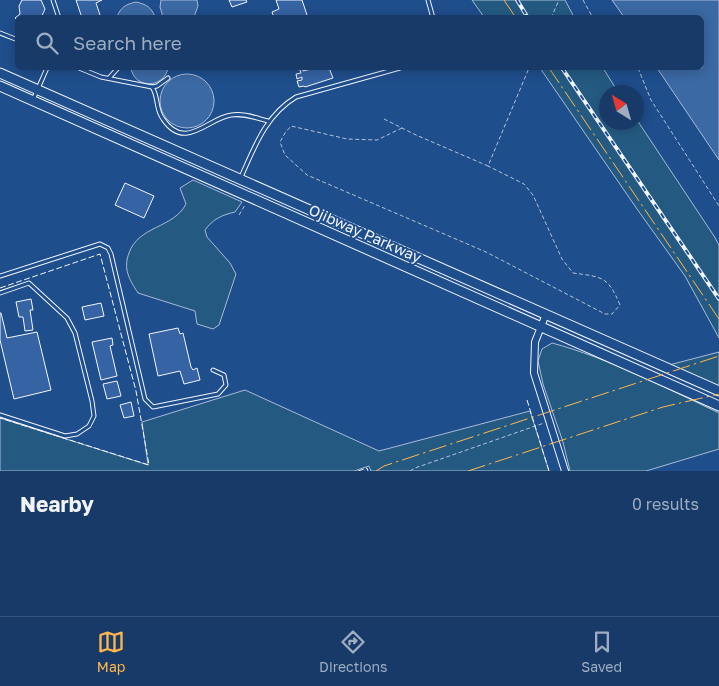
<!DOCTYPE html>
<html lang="en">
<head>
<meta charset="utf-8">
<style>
  :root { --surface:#173a69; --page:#20416f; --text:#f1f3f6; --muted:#9eadc0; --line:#36547d; --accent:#ffb74d }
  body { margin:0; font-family:"Golos Text",sans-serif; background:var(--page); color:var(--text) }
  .compass { position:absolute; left:599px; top:85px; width:45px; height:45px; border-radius:50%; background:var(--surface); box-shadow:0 2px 12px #0003; rotate:323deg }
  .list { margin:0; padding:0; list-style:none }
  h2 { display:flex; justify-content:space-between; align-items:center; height:65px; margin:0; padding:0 20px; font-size:21px }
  h2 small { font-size:16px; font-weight:400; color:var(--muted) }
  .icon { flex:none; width:28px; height:28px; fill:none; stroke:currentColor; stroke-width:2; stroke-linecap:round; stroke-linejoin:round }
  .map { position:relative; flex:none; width:719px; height:471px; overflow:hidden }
  .search { position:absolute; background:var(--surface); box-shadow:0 2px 12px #0003; left:15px; right:15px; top:15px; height:55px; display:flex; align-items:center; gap:12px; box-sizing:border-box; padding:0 18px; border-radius:8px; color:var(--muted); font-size:19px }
  .sheet { height:145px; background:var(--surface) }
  nav { display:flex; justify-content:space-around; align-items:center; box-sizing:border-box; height:70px; border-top:1px solid var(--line); background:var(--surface); font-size:14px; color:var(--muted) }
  nav a { display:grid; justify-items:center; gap:2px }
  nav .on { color:var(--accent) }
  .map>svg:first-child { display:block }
</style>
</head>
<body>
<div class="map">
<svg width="719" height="471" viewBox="0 0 719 471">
  <rect width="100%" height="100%" fill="#1f4e8c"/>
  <g fill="#245a82" stroke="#a8bbd7">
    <polygon points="472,0 565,0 574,17 484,17"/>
    <polygon points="540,68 603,68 618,92 606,92 606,122 636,122 637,120 714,236 719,245 719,338 685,276 637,209"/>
    <path d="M193,180L242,202L235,212C222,215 213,219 205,230L207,237L230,263L236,274L219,325L213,329L197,324L195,311L138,293C129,279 123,269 129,253C138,226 174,228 186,204L180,188Z"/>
    <path d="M552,343C608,358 666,388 719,413V449L646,471H570L563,442L543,384L538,361L542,349Z"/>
    <polygon points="719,352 719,387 669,365"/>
    <polygon points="245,390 379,451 530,411 549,471 371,471 369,466 354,471 0,471 0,418 148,465 142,422"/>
  </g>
  <g fill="#3b69a3" stroke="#a8bbd7">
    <polygon points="161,0 197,0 198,6 194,17 163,17 160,7"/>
    <polygon points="612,0 719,0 719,160 657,68 702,68 702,18 624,17"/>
    <path d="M136,2C146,4 152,8 155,17H117C120,8 126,4 136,2Z"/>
    <path d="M131,68H168C164,89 134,89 131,68Z"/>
    <circle cx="187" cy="101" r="27"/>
  </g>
  <g fill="#3563a3" stroke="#f2f6ff">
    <polygon points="22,0 41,0 45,9 41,18 18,18 18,21 15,18 20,14 19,6"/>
    <polygon points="76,0 102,0 96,3 101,18 82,18"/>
    <polygon points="229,0 246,0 247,2 232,7"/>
    <polygon points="276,0 302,0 308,18 274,18 272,12 279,9"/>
    <polygon points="299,68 302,68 303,71 315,68 329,68 333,78 305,87 304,86 299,87 297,81 302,80 302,77 297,79 296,74 301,73"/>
    <polygon points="125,183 154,196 144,218 115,205"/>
    <polygon points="31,299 33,310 30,310 33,330 25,331 23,317 19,317 16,302"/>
    <polygon points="101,303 104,316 85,320 82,307"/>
    <polygon points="0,313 1,313 7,338 37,332 51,390 14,399 0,340"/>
    <polygon points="178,328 180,334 183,333 191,367 193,370 197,368 200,380 184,384 180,371 158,376 149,334"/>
    <polygon points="112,338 113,345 110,346 117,376 101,380 92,342"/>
    <polygon points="117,381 121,396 107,399 103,384"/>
    <polygon points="131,402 134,416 124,418 120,405"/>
  </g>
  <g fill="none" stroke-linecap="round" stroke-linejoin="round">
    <defs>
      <g id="lane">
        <polyline points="53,0 59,18"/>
        <polyline points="428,0 433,18"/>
        <polyline points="0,33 18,40"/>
        <polyline points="79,68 101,77 152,87 157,86 168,78"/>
        <polyline points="109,78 118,68"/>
        <path d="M152,87C159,97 155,109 163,119C185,152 208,118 231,115C244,113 256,118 268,121"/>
        <polyline points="33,100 47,68"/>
        <path d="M241,177C255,146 266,115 296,97L400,68"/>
        <polyline points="0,276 100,244 108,248 111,254 145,399 153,407 218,394 226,385 224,375 213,370"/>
        <polyline points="0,293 29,283 67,318 75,333 92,401 94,416 89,426 77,434 65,436 0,415"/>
      </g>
      <polyline id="street" points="546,314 535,342 534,373 565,471"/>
      <g id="secondary">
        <polyline points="0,73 719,391"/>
        <polyline points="0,86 719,406"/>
      </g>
    </defs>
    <use href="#lane" stroke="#f2f6ff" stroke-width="5"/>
    <use href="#street" stroke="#f2f6ff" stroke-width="8"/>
    <use href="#secondary" stroke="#f2f6ff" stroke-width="11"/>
    <g stroke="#b3c4dc" stroke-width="1" stroke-dasharray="4 2.5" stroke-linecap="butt">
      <polyline points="583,0 593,18"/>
      <polyline points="551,18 559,0"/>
      <polyline points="638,68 651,100 719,206"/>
      <polyline points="384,119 416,135 488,166 529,68"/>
      <path d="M402,128L377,140L347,139L291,126L285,133L280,142L285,155L307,175L486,252L605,314H612L620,305C608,276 602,277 573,273L562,259L533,195L524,184L488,166"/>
      <polyline points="239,215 245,205"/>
      <polyline points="410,471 415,468 544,423"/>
    </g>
    <use href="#lane" stroke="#1f4e8c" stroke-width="3"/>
    <use href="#street" stroke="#1f4e8c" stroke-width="6"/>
    <use href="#secondary" stroke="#1f4e8c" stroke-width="9"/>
    <defs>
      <g id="rail">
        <polyline points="517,0 528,18"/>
        <polyline points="562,68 719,299"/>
      </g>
    </defs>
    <use href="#rail" stroke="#f2f6ff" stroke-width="4"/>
    <use href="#rail" stroke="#1f4e8c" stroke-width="2" stroke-dasharray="5.5" stroke-linecap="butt"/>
    <g stroke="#f2f6ff" stroke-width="1" stroke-dasharray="6 2.5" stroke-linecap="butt">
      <polyline points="0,288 100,254 136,391 149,465 0,418"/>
      <polyline points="527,400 549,471"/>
      <polyline points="358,471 367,468 368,471"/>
    </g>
    <g stroke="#ffb74d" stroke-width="1" stroke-dasharray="18 4 2.5 4" stroke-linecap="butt">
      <polyline points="504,0 516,18"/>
      <polyline points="549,68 719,319"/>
      <polyline points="376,471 384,466 719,356"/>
      <polyline points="468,471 663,407 719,394"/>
    </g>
  </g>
  <g text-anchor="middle" stroke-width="4" stroke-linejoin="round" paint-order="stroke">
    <g font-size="15" fill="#f2f6ff" stroke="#1f4e8c">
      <text transform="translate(365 234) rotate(24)" y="5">Ojibway Parkway</text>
    </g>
  </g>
</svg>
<svg class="compass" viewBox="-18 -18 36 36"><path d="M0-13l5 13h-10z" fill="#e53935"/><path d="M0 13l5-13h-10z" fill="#9eadc0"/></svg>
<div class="search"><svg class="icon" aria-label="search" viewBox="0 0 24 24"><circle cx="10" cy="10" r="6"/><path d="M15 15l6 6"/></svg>Search here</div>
</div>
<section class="sheet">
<h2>Nearby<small>0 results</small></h2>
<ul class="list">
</ul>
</section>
<nav>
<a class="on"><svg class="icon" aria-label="map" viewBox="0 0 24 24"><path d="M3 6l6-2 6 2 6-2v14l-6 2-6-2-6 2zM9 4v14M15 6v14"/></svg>Map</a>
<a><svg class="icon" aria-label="directions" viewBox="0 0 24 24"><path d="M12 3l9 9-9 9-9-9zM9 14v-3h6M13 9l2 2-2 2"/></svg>Directions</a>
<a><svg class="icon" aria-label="saved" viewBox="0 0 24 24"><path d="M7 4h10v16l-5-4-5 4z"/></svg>Saved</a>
</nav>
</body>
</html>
